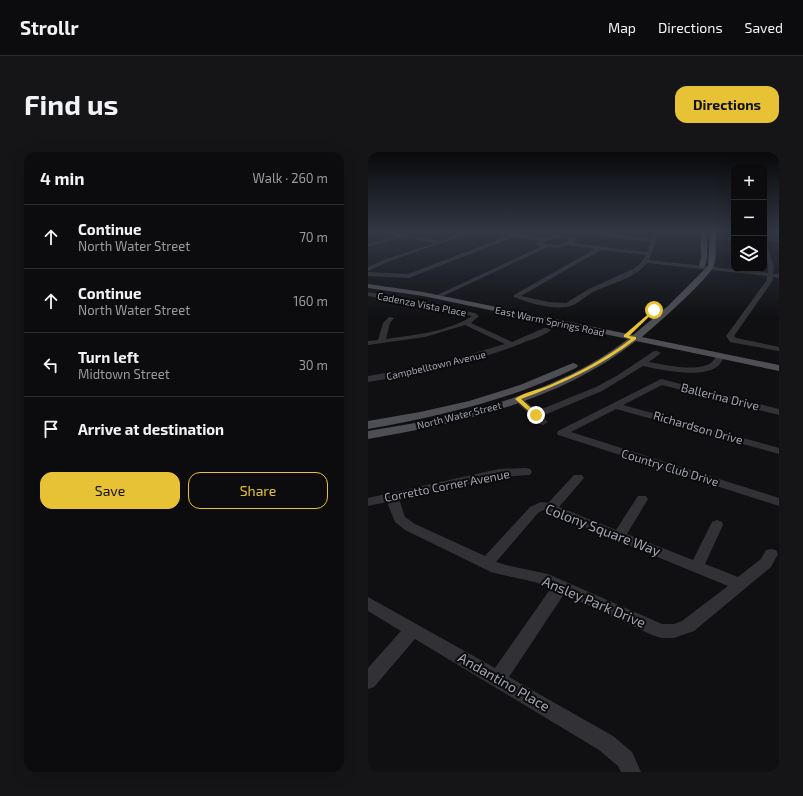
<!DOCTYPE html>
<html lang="en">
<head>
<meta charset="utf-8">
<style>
  :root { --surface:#0c0c0e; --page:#151517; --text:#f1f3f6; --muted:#9a9b9e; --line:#2c2c2e; --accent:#e6c234 }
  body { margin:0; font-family:"Exo 2",sans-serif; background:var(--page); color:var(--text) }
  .controls { position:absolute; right:12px; top:12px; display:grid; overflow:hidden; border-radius:8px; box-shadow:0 4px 16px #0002 }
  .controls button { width:36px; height:36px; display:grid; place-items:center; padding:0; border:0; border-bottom:1px solid var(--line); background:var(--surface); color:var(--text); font:20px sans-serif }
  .stop { position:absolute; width:12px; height:12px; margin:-9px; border:3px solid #e6c234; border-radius:50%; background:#fff }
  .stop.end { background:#e6c234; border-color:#fff; box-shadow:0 1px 4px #0008 }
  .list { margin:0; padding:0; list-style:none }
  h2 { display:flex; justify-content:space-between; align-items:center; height:52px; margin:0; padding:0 16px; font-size:17px }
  h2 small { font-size:13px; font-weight:400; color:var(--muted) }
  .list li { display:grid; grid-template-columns:26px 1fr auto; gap:12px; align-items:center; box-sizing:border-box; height:64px; padding:0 16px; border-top:1px solid var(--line) }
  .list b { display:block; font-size:15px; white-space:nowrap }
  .list p { margin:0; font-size:13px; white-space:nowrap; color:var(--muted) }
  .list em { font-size:13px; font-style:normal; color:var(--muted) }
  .actions { display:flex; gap:8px; padding:12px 16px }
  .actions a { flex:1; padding:9px 0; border:1px solid var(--accent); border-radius:12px; text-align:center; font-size:14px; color:var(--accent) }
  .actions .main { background:var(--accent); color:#111 }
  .icon { flex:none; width:22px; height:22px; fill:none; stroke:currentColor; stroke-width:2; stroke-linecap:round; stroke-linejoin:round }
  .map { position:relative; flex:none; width:411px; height:620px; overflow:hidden; border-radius:12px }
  header { display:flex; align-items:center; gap:24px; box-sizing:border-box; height:56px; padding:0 20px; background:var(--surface); border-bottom:1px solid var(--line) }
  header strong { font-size:19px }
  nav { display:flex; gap:22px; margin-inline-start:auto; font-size:14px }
  .intro { display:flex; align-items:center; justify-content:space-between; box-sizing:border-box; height:96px; padding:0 24px }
  h1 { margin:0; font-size:28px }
  .button { padding:10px 18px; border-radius:12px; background:var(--accent); color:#111; font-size:14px; font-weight:700 }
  main { display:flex; gap:24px; padding:0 24px }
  aside { flex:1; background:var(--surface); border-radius:12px; box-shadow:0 4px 16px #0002 }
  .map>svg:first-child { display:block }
</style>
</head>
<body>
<header>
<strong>Strollr</strong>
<nav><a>Map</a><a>Directions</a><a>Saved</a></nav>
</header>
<div class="intro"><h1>Find us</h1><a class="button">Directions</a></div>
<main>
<aside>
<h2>4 min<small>Walk · 260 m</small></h2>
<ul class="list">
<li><svg class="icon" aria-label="ahead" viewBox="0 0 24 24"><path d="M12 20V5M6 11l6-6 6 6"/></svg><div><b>Continue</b><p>North Water Street</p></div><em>70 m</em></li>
<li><svg class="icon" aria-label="ahead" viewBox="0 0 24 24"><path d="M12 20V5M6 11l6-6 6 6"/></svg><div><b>Continue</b><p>North Water Street</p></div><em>160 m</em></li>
<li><svg class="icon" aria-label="left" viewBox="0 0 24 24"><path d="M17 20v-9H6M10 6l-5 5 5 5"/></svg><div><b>Turn left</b><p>Midtown Street</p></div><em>30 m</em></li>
<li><svg class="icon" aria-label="arrive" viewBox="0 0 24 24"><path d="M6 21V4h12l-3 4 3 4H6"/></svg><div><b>Arrive at destination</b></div></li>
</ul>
<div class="actions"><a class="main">Save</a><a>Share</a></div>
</aside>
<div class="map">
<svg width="411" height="620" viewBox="0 0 411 620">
  <rect width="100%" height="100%" fill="#101012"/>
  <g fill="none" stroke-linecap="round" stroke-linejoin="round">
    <g fill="#323236" fill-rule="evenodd">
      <polygon points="4,79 12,79 72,89 101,79 107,79 22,109 0,119 0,115 18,107 67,91 34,85 0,95 0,92 28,84"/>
      <path d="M112,79L145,82L154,79H159L151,83L177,87L187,83L205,86L209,88L204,91L279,100L283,90L208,80L211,79L284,87L286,79H290L288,89L281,108L400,121C401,110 396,100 396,90H398L406,115L405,122H411V126L405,125V128L366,184L368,186L411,195V199L362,190L358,184L399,128V124L279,111C266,127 242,132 225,140C216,145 208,154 198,155C181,157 161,151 146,145V143L227,97L199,93L190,96L180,95L71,146H67V144L174,94L167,92L172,89L146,85L41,126L0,124V120L40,122L140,84ZM188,85L203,88L190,93L174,91ZM233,98L278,103L272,112L265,117L221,137L198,151L181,150L153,144Z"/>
      <polygon points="293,79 305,79 315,81 313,82"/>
      <polygon points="357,85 366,86 366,88 357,87"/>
      <polygon points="396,87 411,88 411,90 396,89"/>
      <path d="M0,140L107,161L111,164L103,171L144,190L176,176H179L183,178C175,185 161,188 152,192C104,211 52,222 0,230V224L69,212L137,192L97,173L57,185L0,193V189L10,188L15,171L21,165L26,166L22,171L18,187C45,183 80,180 104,164L0,144Z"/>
      <path d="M286,199H289L293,201L281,210C298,213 322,219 339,213C346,211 347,203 353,202L357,204C354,208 352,214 347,216C330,226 294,218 275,214L234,239L174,264L180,270L175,273L172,272L145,247L150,244L153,245L169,259L228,235L250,223Z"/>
      <polygon points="293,227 411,257 411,263 294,233 255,253 411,296 411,302 248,257 203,280 411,346 411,354 190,283 189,281 190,279"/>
      <path d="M158,316L162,317L164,320L162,323L131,325L31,347L37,365L47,372L117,404L162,355L173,350L180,351L206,323H214L216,326L191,355L248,378L270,344H278L280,347L259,382L325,408L344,370L349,368L354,370L355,373L337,412L370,425L393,407L398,398L403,397L408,398L410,402L403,415L326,479L306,486H294L284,483L196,442L141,525L245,584L264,600L273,620H253L250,614L231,598L47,487L6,535L0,537V516L33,479L0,459V445L127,516L183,436C164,427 143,426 123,420L37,378L27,370L19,350L0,354V346L131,317ZM175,358L360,434L314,469L306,472H294L180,422L138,413L128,410L170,361Z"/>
    </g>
    <g fill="#4e4e55" fill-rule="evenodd">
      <polygon points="333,79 339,79 339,106 337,114 334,116 331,114 333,106"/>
      <path d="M342,79H348C347,90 349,103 346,113C343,125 286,175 274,185L411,213V219L268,189C192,249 94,271 0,287V279C90,265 185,244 260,187L55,144L0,136V132L55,140L265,183L301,153L340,114Z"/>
      <path d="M205,211L208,212L210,214L208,216C142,248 72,264 0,277V269L52,260L101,249L152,233Z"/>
    </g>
  </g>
  <linearGradient id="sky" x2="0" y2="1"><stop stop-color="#09090a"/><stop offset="0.48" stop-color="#313744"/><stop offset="1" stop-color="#313744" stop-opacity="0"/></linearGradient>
  <rect width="411" height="166" fill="url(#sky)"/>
  <path fill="#e6c234" d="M285,158H288L261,184L268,185V187C233,214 194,232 153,247L170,262V264H166L147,247C156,240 171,238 182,233C210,221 238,206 263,187L256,185V183Z"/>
  <g text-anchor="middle" stroke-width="4" stroke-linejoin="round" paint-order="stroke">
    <g font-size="10" fill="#a2a5b2" stroke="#0b0b0d">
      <text transform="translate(54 152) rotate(11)" y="4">Cadenza Vista Place</text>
      <text transform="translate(182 169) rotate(12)" y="4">East Warm Springs Road</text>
      <text transform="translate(68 213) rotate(-13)" y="4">Campbelltown Avenue</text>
      <text transform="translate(91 263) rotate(-14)" y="4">North Water Street</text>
    </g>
    <g font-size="12" fill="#a2a5b2" stroke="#0b0b0d">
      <text transform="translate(352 245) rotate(14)" y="4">Ballerina Drive</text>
      <text transform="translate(330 276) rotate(16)" y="4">Richardson Drive</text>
      <text transform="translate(302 316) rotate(17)" y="4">Country Club Drive</text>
      <text transform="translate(79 334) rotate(-11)" y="4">Corretto Corner Avenue</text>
    </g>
    <g font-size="14" fill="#a2a5b2" stroke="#0b0b0d">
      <text transform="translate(235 378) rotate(21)" y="5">Colony Square Way</text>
      <text transform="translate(226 450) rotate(23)" y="5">Ansley Park Drive</text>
      <text transform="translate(136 530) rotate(30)" y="5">Andantino Place</text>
    </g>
  </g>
</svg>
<div class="controls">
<button>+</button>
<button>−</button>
<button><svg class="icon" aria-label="layers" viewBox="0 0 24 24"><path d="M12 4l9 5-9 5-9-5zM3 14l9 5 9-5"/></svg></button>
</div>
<div class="stop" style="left:286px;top:158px"></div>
<div class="stop end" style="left:168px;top:263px"></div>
</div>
</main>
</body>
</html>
